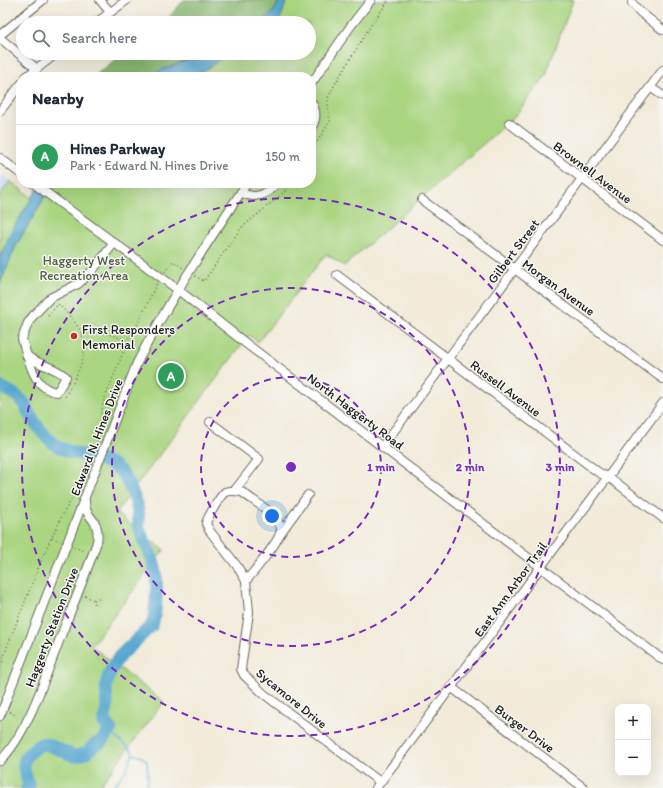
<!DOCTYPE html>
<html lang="en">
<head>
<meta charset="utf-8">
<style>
  :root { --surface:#fff; --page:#f2f2f3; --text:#1f2937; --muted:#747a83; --line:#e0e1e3; --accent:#0b8043 }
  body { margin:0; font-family:Itim,sans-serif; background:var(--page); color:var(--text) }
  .controls { position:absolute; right:12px; bottom:12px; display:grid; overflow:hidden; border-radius:8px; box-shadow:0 4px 16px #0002 }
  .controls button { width:36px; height:36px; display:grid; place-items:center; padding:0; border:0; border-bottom:1px solid var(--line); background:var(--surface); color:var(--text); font:20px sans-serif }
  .you { position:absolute; left:272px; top:516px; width:14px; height:14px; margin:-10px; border:3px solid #fff; border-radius:50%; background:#1a73e8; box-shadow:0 0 0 6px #1a73e833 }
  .badge { display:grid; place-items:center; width:26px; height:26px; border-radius:50%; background:var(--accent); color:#fff; font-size:13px; font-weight:700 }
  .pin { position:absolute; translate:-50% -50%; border:2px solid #fff; box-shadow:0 1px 4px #0006 }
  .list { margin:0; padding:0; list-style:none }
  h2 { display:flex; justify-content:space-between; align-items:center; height:52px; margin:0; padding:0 16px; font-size:17px }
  h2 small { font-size:13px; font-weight:400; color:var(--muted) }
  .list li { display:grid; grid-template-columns:26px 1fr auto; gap:12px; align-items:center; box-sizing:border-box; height:64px; padding:0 16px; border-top:1px solid var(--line) }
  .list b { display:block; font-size:15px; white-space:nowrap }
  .list p { margin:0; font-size:13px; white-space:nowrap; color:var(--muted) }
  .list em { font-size:13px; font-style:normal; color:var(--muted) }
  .icon { flex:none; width:22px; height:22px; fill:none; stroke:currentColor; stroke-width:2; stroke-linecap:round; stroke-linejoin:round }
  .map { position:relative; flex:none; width:663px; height:788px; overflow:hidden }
  .search { position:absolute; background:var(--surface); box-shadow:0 4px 16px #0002; left:16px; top:16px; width:300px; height:44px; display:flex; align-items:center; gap:10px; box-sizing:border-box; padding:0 14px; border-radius:22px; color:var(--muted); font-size:15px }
  .panel { position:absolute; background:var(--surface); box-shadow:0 4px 16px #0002; left:16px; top:72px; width:300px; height:116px; border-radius:16px }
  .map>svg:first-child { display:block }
</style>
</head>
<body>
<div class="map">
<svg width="663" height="788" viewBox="0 0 663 788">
  <rect width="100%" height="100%" fill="#f6f6f2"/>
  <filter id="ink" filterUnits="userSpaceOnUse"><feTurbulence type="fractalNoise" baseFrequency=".025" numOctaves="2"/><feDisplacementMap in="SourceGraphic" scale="8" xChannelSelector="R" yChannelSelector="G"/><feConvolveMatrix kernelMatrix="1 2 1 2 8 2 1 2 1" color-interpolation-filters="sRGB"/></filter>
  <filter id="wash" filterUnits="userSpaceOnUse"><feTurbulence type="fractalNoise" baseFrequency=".012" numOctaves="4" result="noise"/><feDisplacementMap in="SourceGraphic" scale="16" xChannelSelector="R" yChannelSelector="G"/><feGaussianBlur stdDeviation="0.9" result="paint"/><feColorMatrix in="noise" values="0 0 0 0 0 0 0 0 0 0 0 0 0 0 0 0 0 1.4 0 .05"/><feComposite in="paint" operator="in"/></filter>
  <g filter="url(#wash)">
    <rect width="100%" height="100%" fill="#f2ebd9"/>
    <polygon fill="#d2d9f9" points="0,174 10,181 0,195"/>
    <polygon fill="#aad682" stroke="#63794f" points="238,0 573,0 545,77 514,117 344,266 326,254 258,342 249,335 116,513 164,550 91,646 164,702 98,788 0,788 0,195 10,181 33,198 45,183 311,183 311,77 156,77 182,53 309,53 309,23 214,23"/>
    <g fill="#87b770" stroke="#526a46">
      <polygon points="184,0 279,0 276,8 272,14 257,23 164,23"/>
      <polygon points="124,53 206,53 157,72 150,77 93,77"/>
    </g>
    <g fill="#55a6cf" stroke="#386176">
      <path d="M279,0H287L279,23H257C268,17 276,12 279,0Z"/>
      <path d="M206,53H228C220,59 212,66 203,71C187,79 167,77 150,77L157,72Z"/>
      <polygon points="41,183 53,183 16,246 0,284 0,257 11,232"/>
    </g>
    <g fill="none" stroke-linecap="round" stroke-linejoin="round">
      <g stroke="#55a6cf" stroke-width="2">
        <path d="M111,729C113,731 113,735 116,737C121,744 131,746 133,754L126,770L112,788"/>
        <polyline points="133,754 142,757 147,761 148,780 145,788"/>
      </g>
      <path stroke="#55a6cf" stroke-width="13" d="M0,387C8,390 17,395 23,402C26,405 27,411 30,415C36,425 43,435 53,443C72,458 98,453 117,468C126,475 136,499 138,511C139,517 138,523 139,529C144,542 152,554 155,568C158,579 156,615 152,625L118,658L110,672L106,685L107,706L104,723L111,729L101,742L95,744L88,752L80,755L74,756L44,743C22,753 20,764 29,785L27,788"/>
    </g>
  </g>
  <g filter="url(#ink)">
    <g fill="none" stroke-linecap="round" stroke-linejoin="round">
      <defs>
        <g id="minor">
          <polyline points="100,0 110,12"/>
          <polyline points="632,3 640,12 663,30"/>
          <polyline points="96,23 127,0"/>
          <polyline points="0,35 43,0"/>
          <polyline points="0,38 37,69"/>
          <polyline points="26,77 57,53"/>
          <polyline points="311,84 350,27 371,0"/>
          <polyline points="650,87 663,96"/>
          <path d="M311,102C317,111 317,119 311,128"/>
          <polyline points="0,111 21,84"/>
          <polyline points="509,123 663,240"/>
          <polyline points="0,158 21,174"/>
          <polyline points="33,183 177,289 248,345 663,660"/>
          <path d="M241,192C253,200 268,195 276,183"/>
          <polyline points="422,200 663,379"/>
          <polyline points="337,275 598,472 614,481 663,518"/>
          <polyline points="27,356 22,339 28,323 33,316 50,298 78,284 92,271 114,243"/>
          <path d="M27,356C40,366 54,366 66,377L57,392C38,390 32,371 27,356Z"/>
          <polyline points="210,422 259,459 235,490"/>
          <polyline points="382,447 663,70"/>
          <polyline points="280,534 308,495"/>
          <path d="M246,581C254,571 280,541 281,530C281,525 277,520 274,516C265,507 252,500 242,492C236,491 230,490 225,492C220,496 208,517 206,523L209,530L237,566L246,581L249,612L241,669L244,675L264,694L380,782"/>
          <polyline points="451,687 584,788"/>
          <path d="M0,716L137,363C169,300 208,242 247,183"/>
          <path d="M0,761C28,734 47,672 61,636C73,605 86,574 97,542C98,537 98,531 96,525C91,515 85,515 85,501"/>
          <polyline points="376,788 663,403"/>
        </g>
      </defs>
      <use href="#minor" stroke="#67645e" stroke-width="10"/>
      <g stroke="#67645e" stroke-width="1.5" stroke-dasharray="1 3" stroke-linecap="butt">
        <polyline points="311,152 330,121 328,106 328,98 335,84 371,25 389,0"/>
        <polyline points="165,272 173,261 183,268"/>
        <polyline points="195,276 204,281 241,228 282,194 292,183"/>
        <path d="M48,316L58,304C96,340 88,354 65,397"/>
        <path d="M82,334C99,331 112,334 128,341"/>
        <polyline points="97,445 103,403 110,385 130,335 137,325 157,283"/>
        <polyline points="52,538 60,541"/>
        <polyline points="74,547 84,551"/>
        <polyline points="85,596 94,600"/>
        <polyline points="98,606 94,603 94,600 96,599 101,599"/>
        <polyline points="0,670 7,647 45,551 63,514 82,482"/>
        <polyline points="10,712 17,716"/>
      </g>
      <use href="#minor" stroke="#fff" stroke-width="8"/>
    </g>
  </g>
  <g fill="none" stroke="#7b2cbf" stroke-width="2" stroke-dasharray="7 5">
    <circle cx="291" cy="467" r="90"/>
    <circle cx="291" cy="467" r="179"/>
    <circle cx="291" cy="467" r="269"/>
  </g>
  <circle fill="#c8321e" stroke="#f6f6f2" stroke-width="1.5" cx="74" cy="336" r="4"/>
  <g text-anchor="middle" stroke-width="3" stroke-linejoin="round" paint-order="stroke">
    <g font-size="13" fill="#1c1c1c" stroke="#f6f6f2">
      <text transform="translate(593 172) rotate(37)" y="5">Brownell Avenue</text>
      <text transform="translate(513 251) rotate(-53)" y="5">Gilbert Street</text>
      <text transform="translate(559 287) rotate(36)" y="5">Morgan Avenue</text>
      <text transform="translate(506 388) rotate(37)" y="5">Russell Avenue</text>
      <text transform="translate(356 411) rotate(37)" y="5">North Haggerty Road</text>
      <text transform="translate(96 437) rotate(-69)" y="5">Edward N. Hines Drive</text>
      <text transform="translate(510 589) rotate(-54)" y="5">East Ann Arbor Trail</text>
      <text transform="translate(51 627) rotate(-69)" y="5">Haggerty Station Drive</text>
      <text transform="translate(292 698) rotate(39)" y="5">Sycamore Drive</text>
      <text transform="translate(525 728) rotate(37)" y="5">Burger Drive</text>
    </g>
    <g font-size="13" fill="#4e5d40" stroke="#f6f6f2">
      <text x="84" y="265">Haggerty West<tspan x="84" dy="15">Recreation Area</tspan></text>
    </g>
    <g font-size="13" fill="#1c1c1c" stroke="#f6f6f2" text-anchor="start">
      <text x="82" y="334">First Responders<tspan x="82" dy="15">Memorial</tspan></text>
    </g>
  </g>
  <circle cx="291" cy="467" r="6" fill="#7b2cbf" stroke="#f6f6f2" stroke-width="2"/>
  <g font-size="12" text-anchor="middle" font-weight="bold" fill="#7b2cbf" stroke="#f6f6f2" stroke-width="3" stroke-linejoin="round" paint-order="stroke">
    <text x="381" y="471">1 min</text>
    <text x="470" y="471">2 min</text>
    <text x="560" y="471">3 min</text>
  </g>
</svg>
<div class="controls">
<button>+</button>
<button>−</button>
</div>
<div class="you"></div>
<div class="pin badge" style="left:171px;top:376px;background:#2e9e5b">A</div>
<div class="search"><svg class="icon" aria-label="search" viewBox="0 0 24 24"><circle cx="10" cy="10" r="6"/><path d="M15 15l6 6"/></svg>Search here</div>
<section class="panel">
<h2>Nearby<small></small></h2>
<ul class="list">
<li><span class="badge" style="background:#2e9e5b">A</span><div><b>Hines Parkway</b><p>Park · Edward N. Hines Drive</p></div><em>150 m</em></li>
</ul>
</section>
</div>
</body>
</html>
